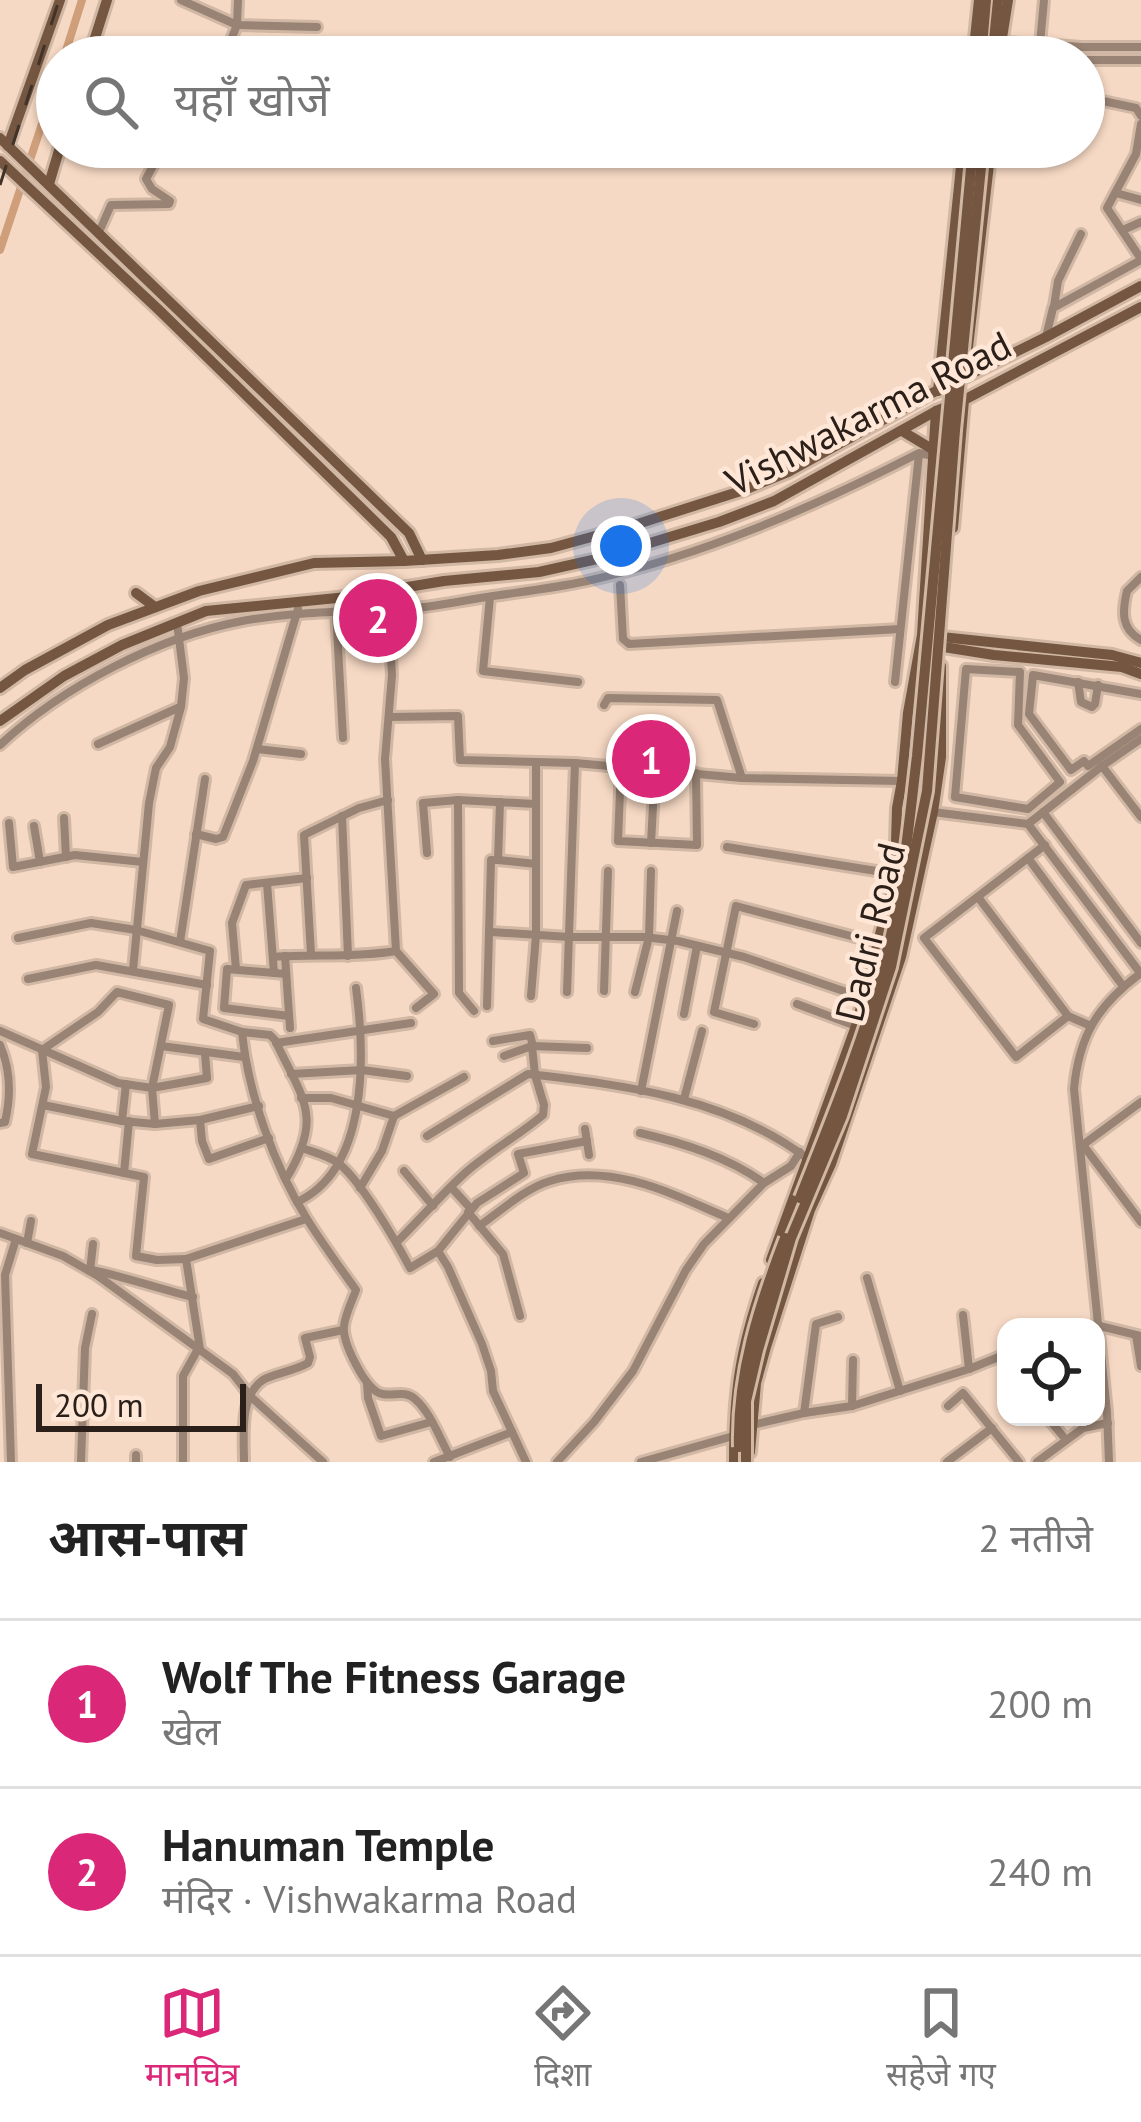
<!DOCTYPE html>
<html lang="hi">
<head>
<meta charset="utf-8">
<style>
  :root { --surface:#fff; --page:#f6f6f6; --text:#222; --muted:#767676; --line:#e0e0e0; --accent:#db2777 }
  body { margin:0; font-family:"PT Sans","Noto Sans Devanagari",sans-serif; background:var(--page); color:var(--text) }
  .controls { position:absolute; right:36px; bottom:36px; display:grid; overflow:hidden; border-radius:24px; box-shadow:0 3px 9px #0004 }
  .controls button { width:108px; height:108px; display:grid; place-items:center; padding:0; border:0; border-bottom:3px solid var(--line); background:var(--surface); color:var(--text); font:60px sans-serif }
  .scale { position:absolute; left:36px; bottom:30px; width:210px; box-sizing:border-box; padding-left:12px; border:6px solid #2b2019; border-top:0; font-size:33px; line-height:42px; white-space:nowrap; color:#2b2019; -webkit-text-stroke:9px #ffe7d7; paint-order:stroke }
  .you { position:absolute; left:621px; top:546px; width:42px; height:42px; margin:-30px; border:9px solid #fff; border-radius:50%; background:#1a73e8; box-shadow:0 0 0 18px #1a73e833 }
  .badge { display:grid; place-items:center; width:78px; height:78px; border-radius:50%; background:var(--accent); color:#fff; font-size:39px; font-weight:700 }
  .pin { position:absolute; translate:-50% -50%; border:6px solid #fff; box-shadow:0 3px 12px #0006 }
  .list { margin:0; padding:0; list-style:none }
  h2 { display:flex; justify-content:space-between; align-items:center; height:156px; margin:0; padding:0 48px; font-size:51px }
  h2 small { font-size:39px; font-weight:400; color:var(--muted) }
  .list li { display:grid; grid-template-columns:78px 1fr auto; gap:36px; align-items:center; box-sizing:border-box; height:168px; padding:0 48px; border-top:3px solid var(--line) }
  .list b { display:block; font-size:45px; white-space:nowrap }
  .list p { margin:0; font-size:39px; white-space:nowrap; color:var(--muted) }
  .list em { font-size:39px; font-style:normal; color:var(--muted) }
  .icon { flex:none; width:66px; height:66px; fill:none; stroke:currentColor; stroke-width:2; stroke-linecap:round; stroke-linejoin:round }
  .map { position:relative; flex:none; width:1141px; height:1462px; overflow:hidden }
  .search { position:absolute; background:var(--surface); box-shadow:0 3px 9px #0004; left:36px; right:36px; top:36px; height:132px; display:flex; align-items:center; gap:30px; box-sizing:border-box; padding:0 42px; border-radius:66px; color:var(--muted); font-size:45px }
  .sheet { height:492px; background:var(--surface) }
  nav { display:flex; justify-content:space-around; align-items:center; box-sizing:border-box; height:168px; border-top:3px solid var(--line); background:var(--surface); font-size:33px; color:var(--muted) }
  nav a { display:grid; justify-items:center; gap:6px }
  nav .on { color:var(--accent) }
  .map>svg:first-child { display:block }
</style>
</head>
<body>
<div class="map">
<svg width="1141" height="1462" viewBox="0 0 1141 1462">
  <rect width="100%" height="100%" fill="#f6d9c4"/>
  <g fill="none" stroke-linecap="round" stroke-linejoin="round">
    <g stroke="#cf9e7a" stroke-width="8">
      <polyline points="64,57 82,0"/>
      <polyline points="0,250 57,79"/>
    </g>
    <defs>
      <g id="street">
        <polyline points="181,0 237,25 317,27"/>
        <polyline points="1044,0 1040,44 1082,47 1141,47"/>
        <polyline points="1001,42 1040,44"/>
        <polyline points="224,57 237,25 238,0"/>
        <polyline points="1084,60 1141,60"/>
        <polyline points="1084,97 1136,108 1141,116"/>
        <polyline points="1141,124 1136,154 1107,208 1141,259"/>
        <polyline points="1116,193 1141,200"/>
        <polyline points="1123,230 1141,222"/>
        <polyline points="99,232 111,205 169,204 170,201 152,189 146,179 163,147"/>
        <polyline points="1054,306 1058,281 1081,234"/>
        <polyline points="1046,337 1053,308 1141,260"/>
        <path d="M1141,577L1127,591C1122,612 1121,629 1141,640"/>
        <polyline points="620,585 623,639 629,644 900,629"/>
        <polyline points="490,597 483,671 578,682"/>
        <polyline points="388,609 392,675 385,759 396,951 434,994 416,1008"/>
        <polyline points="336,611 343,738"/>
        <polygon points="966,669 1020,672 1018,725 1060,782 1028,809 955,797"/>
        <polyline points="895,682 919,454"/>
        <polyline points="1078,682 1081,702 1092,707 1095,704 1098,685"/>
        <polyline points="1141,694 1033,675 1029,714 1071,770 1084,761 1088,766 1141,729"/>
        <polyline points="604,705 608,698 717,700 742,778"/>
        <polyline points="389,717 458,716 460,760 575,763 742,778 902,781 932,786"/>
        <polyline points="98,744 180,707"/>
        <path d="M0,745C62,687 158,637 242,621C296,611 351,612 406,609C433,607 460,601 487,597C520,592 554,588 587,581C704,555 812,508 919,453L933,456"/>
        <polyline points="257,749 301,754"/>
        <polyline points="621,766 618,841 697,845 696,773"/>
        <polyline points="1102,766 1141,817"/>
        <polyline points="458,800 459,993 474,1011"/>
        <polyline points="933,812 1028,824 1141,974"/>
        <polyline points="1043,812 1141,943"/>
        <polyline points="342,816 348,956"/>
        <polyline points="64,818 66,857"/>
        <polyline points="9,823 13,867 75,855 143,862"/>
        <polyline points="1028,824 1102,766 1141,739"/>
        <polyline points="34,826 40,862"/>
        <polyline points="196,834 216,839 223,837 253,761 298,609"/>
        <polyline points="651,843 655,769"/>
        <polyline points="1045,845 924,938 1016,1057 1068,1016"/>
        <polyline points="727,847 895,874"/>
        <polyline points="427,853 423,803 458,800 535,804"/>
        <polyline points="1028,858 1123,986"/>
        <polyline points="498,860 500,802"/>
        <polyline points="498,860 536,864"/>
        <polyline points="267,883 274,973"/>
        <polyline points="978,897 1068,1016 1091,1026"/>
        <polyline points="491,932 569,937 644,937 678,941 744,957 864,998"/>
        <path d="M18,938L91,923L136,930L210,951L203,1019L242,1032C248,1093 274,1166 307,1219C322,1243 339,1266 356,1290C352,1301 345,1315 344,1326C342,1342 364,1386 379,1393C391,1398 404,1389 415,1399C431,1413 440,1439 450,1457"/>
        <polyline points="180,942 205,779"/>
        <polyline points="311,954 304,835 359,808 388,800"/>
        <polyline points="285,956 290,1028"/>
        <path d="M274,957C315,954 355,958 396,951"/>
        <polyline points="236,969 232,923 246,885 307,878"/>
        <polyline points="133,970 149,803 156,768 170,747 181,707 184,678 177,623"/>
        <polyline points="286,974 227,969 224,1008 289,1016"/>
        <polyline points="28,979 96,965 207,985"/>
        <polyline points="604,991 608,871"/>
        <polyline points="567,992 575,763"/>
        <polyline points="635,992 649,937 651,871"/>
        <polyline points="531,996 536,935 536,763"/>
        <polyline points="797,1004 856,1026"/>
        <polyline points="487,1006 491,860 498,860"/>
        <polyline points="684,1014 697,946"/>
        <polyline points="754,1024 714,1012 736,906 878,943"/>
        <polyline points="0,1031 118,1083 152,1088 207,1078 205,1054"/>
        <path d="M242,1032L270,1035L275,1040C303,1100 324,1116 286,1179"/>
        <polyline points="493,1041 530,1035 533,1046"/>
        <polyline points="276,1043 411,1023"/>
        <path d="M0,1045C11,1070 11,1096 5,1122L0,1123"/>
        <polyline points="161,1046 244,1057"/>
        <polyline points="504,1056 532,1046 587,1048"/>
        <polyline points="291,1074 362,1070 407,1076"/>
        <polyline points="126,1084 122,1121 155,1124"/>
        <polyline points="641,1091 677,911"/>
        <polyline points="301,1098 331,1098 394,1116 464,1077"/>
        <polyline points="684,1099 702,1031"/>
        <polyline points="43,1105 122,1121"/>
        <polyline points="259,1106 200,1120 202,1141 209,1159 269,1138"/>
        <polyline points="585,1129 589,1155"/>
        <path d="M640,1133C683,1143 728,1157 764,1183"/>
        <path d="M427,1136L528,1074C625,1085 728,1098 808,1159"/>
        <polyline points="1083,1145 1141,1222"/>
        <polyline points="1080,1147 1141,1102"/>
        <path d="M302,1148C313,1152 329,1156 338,1163C360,1179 397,1243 410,1268L438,1251"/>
        <polyline points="404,1171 433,1206"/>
        <polyline points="124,1173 129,1121"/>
        <polyline points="451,1187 471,1209"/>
        <polyline points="360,1188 382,1151 394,1116"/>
        <path d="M297,1202C369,1169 365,1054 356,988"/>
        <polyline points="468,1212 503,1254 520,1316"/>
        <path d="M479,1226C501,1211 524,1189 550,1181C611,1162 673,1194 728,1218"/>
        <polyline points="0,1233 63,1256 98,1276 233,1374 250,1396 323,1462"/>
        <path d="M397,1242C420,1219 441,1195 465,1173C490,1151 518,1136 543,1115L544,1105L535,1075L532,1046"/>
        <polyline points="27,1243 31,1221"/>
        <polyline points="186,1259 157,1260 136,1256 144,1177 32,1154 46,1087 42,1050 98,1012 117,992 169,1005 152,1088 155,1124 200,1120"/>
        <path d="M92,1270C126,1277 159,1289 193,1297"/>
        <polyline points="90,1271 93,1244"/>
        <polyline points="867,1278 900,1391"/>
        <polyline points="963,1315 969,1369"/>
        <polyline points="1091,1327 1096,1325 1141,1336"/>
        <polyline points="1136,1335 1141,1366"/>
        <polyline points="200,1349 186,1259 306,1219"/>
        <polyline points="1005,1365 1006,1366"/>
        <polyline points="367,1383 368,1398 381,1436 431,1422"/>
        <polyline points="852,1406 853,1360"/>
        <polyline points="948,1406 963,1393 1019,1462"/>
        <polyline points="804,1413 816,1324 838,1317"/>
        <polyline points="1047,1417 1066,1440"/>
        <polyline points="752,1425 804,1413 852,1406 969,1369 1006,1354"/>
        <polyline points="11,1462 5,1275 16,1239"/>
        <polyline points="81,1462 85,1348 92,1314"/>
        <polyline points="136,1462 136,1455"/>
        <polyline points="183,1462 183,1376 198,1349"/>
        <path d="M244,1462C244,1437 239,1396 263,1380C273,1374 294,1371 308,1363L310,1357L305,1338L343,1330"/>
        <polyline points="434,1462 512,1432"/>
        <polyline points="526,1462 493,1391 491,1371 482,1344 448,1267 438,1251 477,1203 524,1173 518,1154 587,1141"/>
        <polyline points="557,1462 594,1422 633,1371 686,1270 704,1244 764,1183 791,1166 800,1152"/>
        <polyline points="641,1462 737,1435"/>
        <polyline points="947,1462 992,1428"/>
        <polyline points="1037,1462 1083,1428 1108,1423"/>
        <path d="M1109,1462L1107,1412L1074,1089C1079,1035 1098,1005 1141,973"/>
      </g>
      <g id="secondary">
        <polyline points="993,50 998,0"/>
        <polyline points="89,57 107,0"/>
        <polyline points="973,57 979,0"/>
        <polyline points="981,57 986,0"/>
        <polyline points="999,57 1008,0"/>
        <polyline points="0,138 409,533 422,560"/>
        <polyline points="8,146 60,0"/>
        <polyline points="0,161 159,310 391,537 404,561"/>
        <polyline points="49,184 60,147"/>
        <polyline points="967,356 991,147"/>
        <polyline points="938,391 963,147"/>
        <polyline points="902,431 932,449"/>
        <polyline points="953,528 964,400"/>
        <polyline points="136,593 155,607"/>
        <polyline points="932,636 1112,655 1141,663"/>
        <polyline points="931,645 994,655 1122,667 1141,674"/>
        <polyline points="0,688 25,670 108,625 199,591 314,563 404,561 498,555 551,548 628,527 744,490 788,472 930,394 1046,337 1141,286"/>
        <polyline points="0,721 64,676 122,645 206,611 347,597 444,581 539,572 597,559 719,522 774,501 936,411 964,400 1141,307"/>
        <polyline points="771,1260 856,1026 895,877 897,808 902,781 908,713 922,635 936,411"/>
        <polyline points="750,1452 756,1383 766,1347 810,1210 831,1164 901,957 933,812 941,757 941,666"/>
        <path d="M734,1462C734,1392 740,1350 763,1283"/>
      </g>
    </defs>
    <use href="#street" stroke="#d1b8a5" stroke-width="14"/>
    <use href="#secondary" stroke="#d1b8a5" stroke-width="16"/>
    <use href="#street" stroke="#988374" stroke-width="8"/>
    <use href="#secondary" stroke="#755741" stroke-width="10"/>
    <polyline stroke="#40332a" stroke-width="3" stroke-dasharray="21 21" stroke-linecap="butt" points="0,185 59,0"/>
    <defs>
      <g id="secondary-bridge">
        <path d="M800,1198C831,1119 865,1038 886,956C903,891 909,822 917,756L973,147"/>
        <path d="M739,1447C737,1374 759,1306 785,1238"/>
        <polyline points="746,1462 746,1401 758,1350 791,1238 842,1116 891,967 927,791 955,430 983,147"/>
      </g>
    </defs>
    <use href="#secondary-bridge" stroke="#d1b8a5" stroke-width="16" stroke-linecap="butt"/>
    <use href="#secondary-bridge" stroke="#755741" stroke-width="10"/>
  </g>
  <g text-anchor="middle" stroke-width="9" stroke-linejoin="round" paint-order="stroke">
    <g font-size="39" fill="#2b2019" stroke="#ffe7d7">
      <text transform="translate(868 413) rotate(-27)" y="14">Vishwakarma Road</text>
      <text transform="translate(870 932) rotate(-76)" y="14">Dadri Road</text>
    </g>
  </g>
</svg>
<div class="controls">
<button><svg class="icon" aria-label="locate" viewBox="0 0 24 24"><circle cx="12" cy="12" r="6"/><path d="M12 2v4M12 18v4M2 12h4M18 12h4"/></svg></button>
</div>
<div class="scale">200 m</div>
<div class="you"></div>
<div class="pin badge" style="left:651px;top:759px">1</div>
<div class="pin badge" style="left:378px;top:618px">2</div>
<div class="search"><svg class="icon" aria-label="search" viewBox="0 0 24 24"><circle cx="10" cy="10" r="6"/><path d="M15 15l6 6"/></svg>यहाँ खोजें</div>
</div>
<section class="sheet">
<h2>आस-पास<small>2 नतीजे</small></h2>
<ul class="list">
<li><span class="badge">1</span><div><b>Wolf The Fitness Garage</b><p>खेल</p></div><em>200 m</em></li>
<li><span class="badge">2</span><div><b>Hanuman Temple</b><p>मंदिर · Vishwakarma Road</p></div><em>240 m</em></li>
</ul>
</section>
<nav>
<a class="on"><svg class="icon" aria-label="map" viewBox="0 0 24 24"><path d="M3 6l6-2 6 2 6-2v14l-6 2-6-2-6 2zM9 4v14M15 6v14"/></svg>मानचित्र</a>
<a><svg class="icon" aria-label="directions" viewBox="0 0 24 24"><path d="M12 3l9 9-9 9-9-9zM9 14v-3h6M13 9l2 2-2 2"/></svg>दिशा</a>
<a><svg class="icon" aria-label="saved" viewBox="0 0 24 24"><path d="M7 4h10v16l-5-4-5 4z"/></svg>सहेजे गए</a>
</nav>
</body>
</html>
